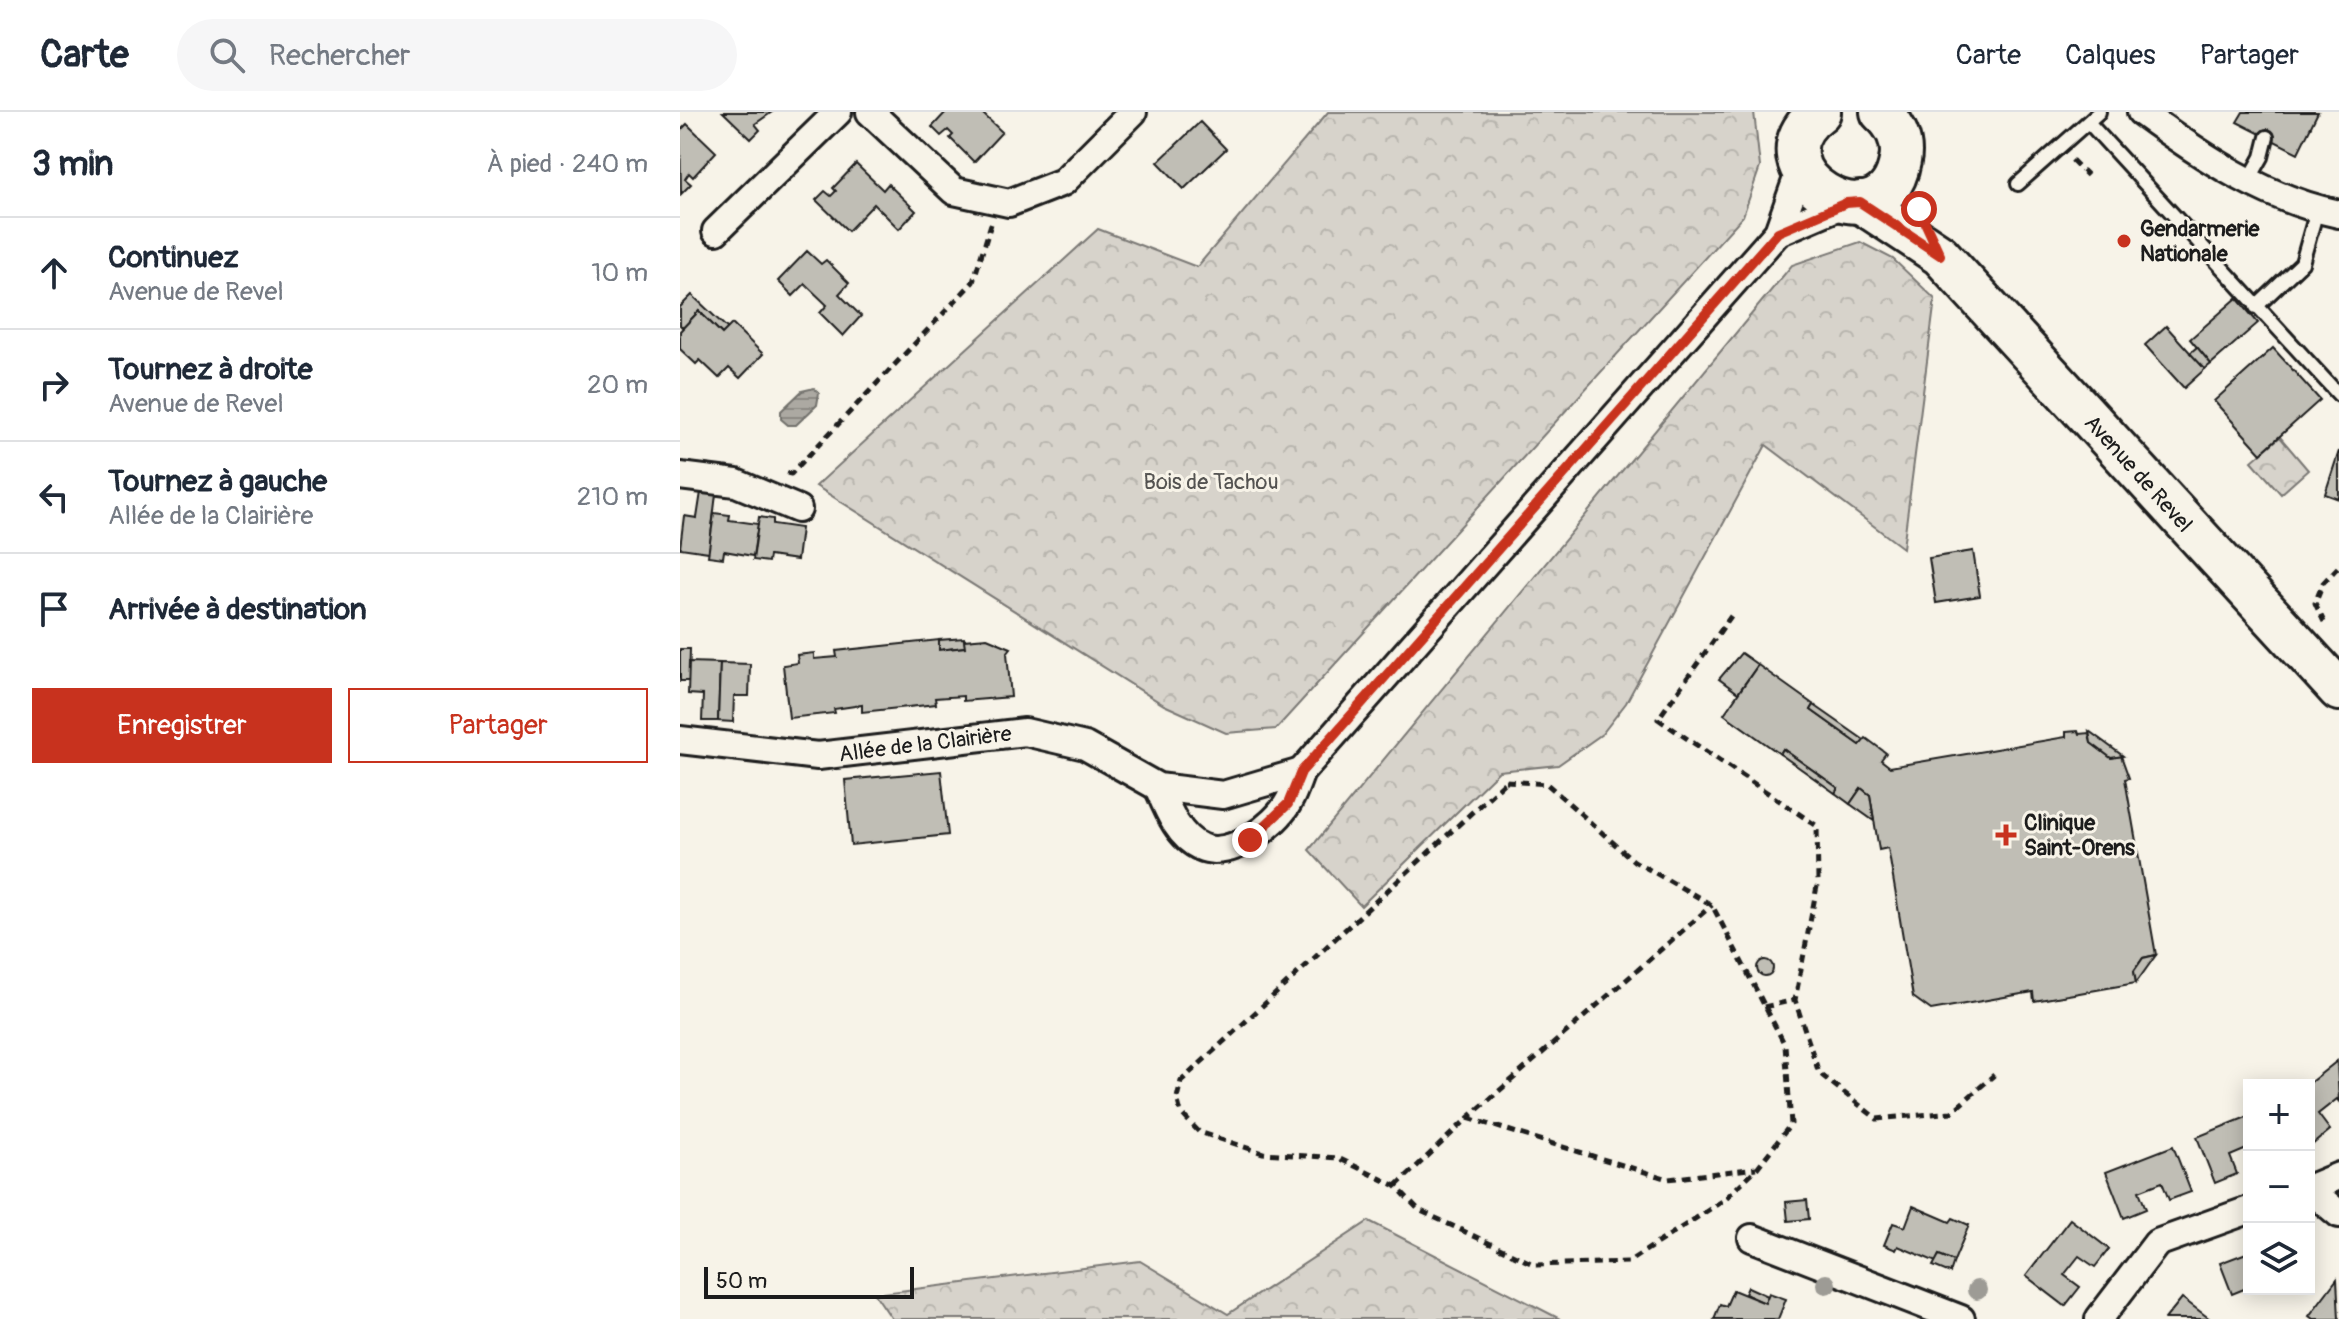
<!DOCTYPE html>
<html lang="fr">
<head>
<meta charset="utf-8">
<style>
  :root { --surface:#fff; --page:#f6f6f7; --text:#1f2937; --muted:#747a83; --line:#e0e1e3; --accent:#c8321e }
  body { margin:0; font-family:Pangolin,sans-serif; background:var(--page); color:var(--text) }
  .controls { position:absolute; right:24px; bottom:24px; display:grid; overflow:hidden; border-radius:0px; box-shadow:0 4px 20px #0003 }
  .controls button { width:72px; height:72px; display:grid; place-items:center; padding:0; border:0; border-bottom:2px solid var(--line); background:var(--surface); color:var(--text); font:40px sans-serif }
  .scale { position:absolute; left:24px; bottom:20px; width:210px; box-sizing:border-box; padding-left:8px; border:4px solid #1c1c1c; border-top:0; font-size:22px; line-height:28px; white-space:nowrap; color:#1c1c1c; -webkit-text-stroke:6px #f7f3e8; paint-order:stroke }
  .stop { position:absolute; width:24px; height:24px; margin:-18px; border:6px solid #c8321e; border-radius:50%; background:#fff }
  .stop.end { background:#c8321e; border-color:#fff; box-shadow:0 2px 8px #0008 }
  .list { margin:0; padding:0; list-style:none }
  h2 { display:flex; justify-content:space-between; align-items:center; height:104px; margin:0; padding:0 32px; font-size:34px }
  h2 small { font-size:26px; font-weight:400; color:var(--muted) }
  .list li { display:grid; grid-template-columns:52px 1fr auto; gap:24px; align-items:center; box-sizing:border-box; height:112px; padding:0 32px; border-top:2px solid var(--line) }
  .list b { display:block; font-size:30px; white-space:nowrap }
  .list p { margin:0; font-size:26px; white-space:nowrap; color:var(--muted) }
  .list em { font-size:26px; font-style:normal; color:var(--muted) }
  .actions { display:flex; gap:16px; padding:24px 32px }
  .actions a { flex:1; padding:18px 0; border:2px solid var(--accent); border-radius:0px; text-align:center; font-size:28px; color:var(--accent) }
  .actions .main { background:var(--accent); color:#fff }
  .icon { flex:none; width:44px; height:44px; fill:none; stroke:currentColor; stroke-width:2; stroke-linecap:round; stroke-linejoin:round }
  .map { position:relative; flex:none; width:1659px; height:1207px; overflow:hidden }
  header { display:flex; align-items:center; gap:48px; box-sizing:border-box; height:112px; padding:0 40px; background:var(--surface); border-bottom:2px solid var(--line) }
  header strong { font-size:38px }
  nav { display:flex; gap:44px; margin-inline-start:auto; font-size:28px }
  .search { width:560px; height:72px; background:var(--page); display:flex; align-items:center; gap:20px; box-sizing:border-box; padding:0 28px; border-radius:44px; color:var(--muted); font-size:30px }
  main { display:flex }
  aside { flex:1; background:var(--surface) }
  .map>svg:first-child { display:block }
</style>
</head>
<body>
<header>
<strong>Carte</strong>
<div class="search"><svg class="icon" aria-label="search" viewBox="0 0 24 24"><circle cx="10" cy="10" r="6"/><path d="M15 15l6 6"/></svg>Rechercher</div>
<nav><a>Carte</a><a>Calques</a><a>Partager</a></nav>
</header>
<main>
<aside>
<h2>3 min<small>À pied · 240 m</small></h2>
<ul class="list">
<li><svg class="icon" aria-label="ahead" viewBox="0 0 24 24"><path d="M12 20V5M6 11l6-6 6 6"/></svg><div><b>Continuez</b><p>Avenue de Revel</p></div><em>10 m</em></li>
<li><svg class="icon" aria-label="right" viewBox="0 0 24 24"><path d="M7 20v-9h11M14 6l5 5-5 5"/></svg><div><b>Tournez à droite</b><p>Avenue de Revel</p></div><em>20 m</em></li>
<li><svg class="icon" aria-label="left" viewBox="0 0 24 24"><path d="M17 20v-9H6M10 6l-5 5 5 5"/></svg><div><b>Tournez à gauche</b><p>Allée de la Clairière</p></div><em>210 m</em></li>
<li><svg class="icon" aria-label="arrive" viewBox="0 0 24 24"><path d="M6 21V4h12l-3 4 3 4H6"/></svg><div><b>Arrivée à destination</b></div></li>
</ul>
<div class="actions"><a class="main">Enregistrer</a><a>Partager</a></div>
</aside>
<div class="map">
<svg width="1659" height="1207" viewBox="0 0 1659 1207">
  <defs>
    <pattern id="forest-crowns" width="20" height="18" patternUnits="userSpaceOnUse" patternTransform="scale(2)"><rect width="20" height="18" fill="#d7d3cb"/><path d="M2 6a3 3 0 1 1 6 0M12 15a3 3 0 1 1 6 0" fill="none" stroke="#b8b5ae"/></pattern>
    <pattern id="water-rules" width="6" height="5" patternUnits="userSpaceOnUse" patternTransform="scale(2)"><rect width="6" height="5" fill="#aca9a2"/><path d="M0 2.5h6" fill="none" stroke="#8b8983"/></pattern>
  </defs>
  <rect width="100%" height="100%" fill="#f7f3e8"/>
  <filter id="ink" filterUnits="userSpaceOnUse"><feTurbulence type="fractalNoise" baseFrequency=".0125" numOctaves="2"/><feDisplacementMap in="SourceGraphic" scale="16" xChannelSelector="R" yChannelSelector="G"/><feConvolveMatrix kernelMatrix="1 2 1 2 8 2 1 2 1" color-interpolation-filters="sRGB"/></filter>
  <g filter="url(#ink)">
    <g fill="url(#forest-crowns)" stroke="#7a7874" stroke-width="2">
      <polygon points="648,0 1074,0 1080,55 1063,104 596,617 546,621 484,593 136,374 418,117 517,155"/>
      <polygon points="1180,130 1213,147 1255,187 1223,436 1086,333 946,591 922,622 878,653 819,659 681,794 629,738 1112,153"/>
      <polygon points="1600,325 1628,358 1601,382 1572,349"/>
      <polygon points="689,1109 880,1207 212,1207 195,1182 460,1149 548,1202"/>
    </g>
    <polygon fill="url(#water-rules)" stroke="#72716c" stroke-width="2" points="134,276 139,281 137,293 116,313 108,313 101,307 101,299 122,279"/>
    <g fill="#c0beb5" stroke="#1c1c1c" stroke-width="2">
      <polygon points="43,0 92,0 75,12 80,18 71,27"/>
      <polygon points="266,0 301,0 322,20 294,50 270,26 273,23 268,18 261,24 252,15"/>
      <polygon points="1563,0 1638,0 1618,41 1557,10"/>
      <polygon points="520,10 546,37 504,77 478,50"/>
      <polygon points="7,12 36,40 13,65 9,61 5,67 11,72 1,82 0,19"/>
      <polygon points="176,52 203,78 208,72 236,99 219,117 194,92 168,119 136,88 145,79 151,84 156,79 153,76"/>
      <polygon points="127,139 141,152 146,148 169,171 159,182 181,204 163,224 140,201 147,193 125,172 113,184 98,169"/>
      <polygon points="12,183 48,217 42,222 19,199 3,216 0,213 0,195"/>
      <polygon points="1557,186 1578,211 1531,252 1510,227"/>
      <polygon points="19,199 42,222 52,212 83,242 60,266 49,256 39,266 20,248 16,252 0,237 0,219"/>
      <polygon points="1486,214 1525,257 1504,276 1465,233"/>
      <polygon points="1517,235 1531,252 1525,257 1510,241"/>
      <polygon points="1593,236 1640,288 1581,341 1534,289"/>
      <polygon points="1659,339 1659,387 1645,382"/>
      <polygon points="21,380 36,382 29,440 0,436 4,404 17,406"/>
      <polygon points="34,401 50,403 49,408 78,412 73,444 44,439 43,446 28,444"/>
      <polygon points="79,405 93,407 93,412 121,416 117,448 89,444 88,450 73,448"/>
      <polygon points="1293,439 1300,484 1256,491 1249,446"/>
      <polygon points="284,526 285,535 259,538 259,528"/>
      <polygon points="307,526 331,536 327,541 331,585 283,589 283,584 255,586 256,592 182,600 182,593 154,597 155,601 109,606 103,553 118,551 117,543 134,541 134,547 157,545 156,539 259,528 259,538 285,535 284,528"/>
      <polygon points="0,537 10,537 9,569 0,569"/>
      <polygon points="1061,541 1078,553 1058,581 1039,567"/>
      <polygon points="9,550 40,551 38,609 22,609 23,583 8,582"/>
      <polygon points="40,551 70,552 69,584 54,584 53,610 38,609"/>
      <polygon points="1078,553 1134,593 1131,598 1180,633 1186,626 1206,641 1201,648 1210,655 1386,625 1386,620 1398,619 1399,622 1409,621 1411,631 1431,646 1441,644 1449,666 1445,667 1476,843 1463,846 1454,859 1456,871 1354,889 1353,880 1251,898 1233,885 1208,736 1199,738 1190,683 1181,676 1170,692 1155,681 1158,676 1103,637 1100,642 1044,602"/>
      <polygon points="1134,593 1184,628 1180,633 1131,598"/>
      <polygon points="1409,619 1443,644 1431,646 1411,631"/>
      <polygon points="1103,637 1158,676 1155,681 1100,642"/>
      <polygon points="261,659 268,723 171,733 165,668"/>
      <polygon points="1181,676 1190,683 1194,709 1170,692"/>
      <polygon points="1476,843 1456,871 1454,859 1463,846"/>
      <circle cx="1085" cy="856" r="8"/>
      <polygon points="1657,949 1659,990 1657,987 1638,1002 1650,1018 1632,1033 1627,973"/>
      <polygon points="1569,1004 1569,1036 1550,1044 1557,1062 1535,1071 1517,1025"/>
      <polygon points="1493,1034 1511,1080 1489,1088 1482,1070 1459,1079 1466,1097 1444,1106 1426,1060"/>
      <polygon points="1127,1088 1129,1107 1108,1109 1106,1090"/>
      <polygon points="1233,1094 1270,1110 1273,1106 1289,1113 1274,1149 1259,1143 1256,1150 1218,1134 1216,1138 1204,1133 1213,1111 1225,1115"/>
      <polygon points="1390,1107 1429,1137 1415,1155 1399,1144 1384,1163 1400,1175 1385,1194 1346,1164"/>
      <polygon points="1569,1140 1569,1175 1552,1182 1540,1151"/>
      <polygon points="1259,1143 1274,1149 1270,1161 1253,1154"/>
      <polygon points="1657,1167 1659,1207 1633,1207 1629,1204"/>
      <polygon points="1068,1175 1088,1184 1085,1191 1065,1182"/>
      <polygon points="1053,1178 1085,1191 1089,1181 1106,1187 1098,1207 1034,1207 1040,1192 1046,1194"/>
      <polygon points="1502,1186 1530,1207 1485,1207"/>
    </g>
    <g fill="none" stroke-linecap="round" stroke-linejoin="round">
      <defs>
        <g id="lane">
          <polyline points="1409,11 1659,283"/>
          <polyline points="1569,68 1582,45 1587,25"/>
          <polyline points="1338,72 1419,0"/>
          <polyline points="1576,195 1622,151 1637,98"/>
        </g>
        <g id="street">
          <polyline points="190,0 274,79 329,91 383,70 453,0"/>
          <path d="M1461,0C1521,44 1585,87 1659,102"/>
          <polyline points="36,119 158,0"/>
          <polyline points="1098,120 1166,91"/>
          <polyline points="0,364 56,371 118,397"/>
          <polyline points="0,628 138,644 345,620 405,634 478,675 543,683 621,660"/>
          <path d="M478,675C487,696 498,725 521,735C549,748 596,714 609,689C614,680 617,670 621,660L1098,120L1121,55"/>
          <polyline points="1630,1076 1659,1064"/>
          <polyline points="1629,1077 1659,1102"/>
          <polyline points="1072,1126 1281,1207"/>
          <polyline points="1419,1207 1477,1131 1569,1098"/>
        </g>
        <g id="primary">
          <path d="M1140,0C1062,57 1203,143 1220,49C1224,30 1215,12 1201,0"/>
          <polyline points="1180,90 1260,143 1659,578"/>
        </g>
      </defs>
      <use href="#lane" stroke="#1c1c1c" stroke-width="18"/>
      <use href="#street" stroke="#1c1c1c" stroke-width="32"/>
      <use href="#primary" stroke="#1c1c1c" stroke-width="46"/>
      <g stroke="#1c1c1c" stroke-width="5" stroke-dasharray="8 6" stroke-linecap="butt">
        <polyline points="1392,48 1411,67"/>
        <polyline points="107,361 111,362 293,170 311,112"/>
        <polyline points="1051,504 978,607 1137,714 1138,769 1115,888 1139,961 1197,1007 1272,1000 1314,963"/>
        <polyline points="1644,510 1635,491 1643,471 1659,454"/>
        <polygon points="826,669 867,672 954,749 1032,793 1105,933 1111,1012 1077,1056 1044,1088 948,1150 855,1153 739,1098 716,1074 658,1046 583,1041 519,1020 501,1001 497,986 501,969"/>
        <polyline points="1084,895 1115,888"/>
        <polyline points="788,1006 988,1067 1076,1056"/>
        <polyline points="716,1074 788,1006 1032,793"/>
      </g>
      <use href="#lane" stroke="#f7f3e8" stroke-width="12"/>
      <use href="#street" stroke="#f7f3e8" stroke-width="26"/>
      <use href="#primary" stroke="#f7f3e8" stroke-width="40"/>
    </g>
    <g fill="#9d9b95">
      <circle cx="1146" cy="1172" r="10"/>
      <circle cx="1297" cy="1178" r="10"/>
    </g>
  </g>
  <g fill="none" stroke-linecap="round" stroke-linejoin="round" filter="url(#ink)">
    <polyline stroke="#c8321e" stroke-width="10" points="570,728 608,692 621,660 1098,120 1166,91 1180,90 1260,143 1239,97"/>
  </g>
  <g fill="#c8321e" stroke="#f7f3e8" stroke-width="3">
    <circle cx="1444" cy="129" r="8"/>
    <path d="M1322 711h8v8h8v8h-8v8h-8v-8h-8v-8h8z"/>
  </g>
  <g text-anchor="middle" stroke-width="6" stroke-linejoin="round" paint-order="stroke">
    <g font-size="22" font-weight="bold" fill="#1c1c1c" stroke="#f7f3e8" text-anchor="start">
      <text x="1460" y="124">Gendarmerie<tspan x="1460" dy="25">Nationale</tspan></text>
      <text x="1344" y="718">Clinique<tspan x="1344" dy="25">Saint-Orens</tspan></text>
    </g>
    <g font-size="22" fill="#1c1c1c" stroke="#f7f3e8">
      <text transform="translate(1459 361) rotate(48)" y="8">Avenue de Revel</text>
      <text transform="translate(245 631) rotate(-7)" y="8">Allée de la Clairière</text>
    </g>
    <g font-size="22" fill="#545351" stroke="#f7f3e8">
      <text x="531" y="377">Bois de Tachou</text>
    </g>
  </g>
</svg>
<div class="controls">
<button>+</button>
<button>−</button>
<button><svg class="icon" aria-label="layers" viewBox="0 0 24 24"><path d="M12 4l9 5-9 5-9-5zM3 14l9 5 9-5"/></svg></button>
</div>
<div class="scale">50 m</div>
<div class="stop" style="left:1239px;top:97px"></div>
<div class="stop end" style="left:570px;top:728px"></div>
</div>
</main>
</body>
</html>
